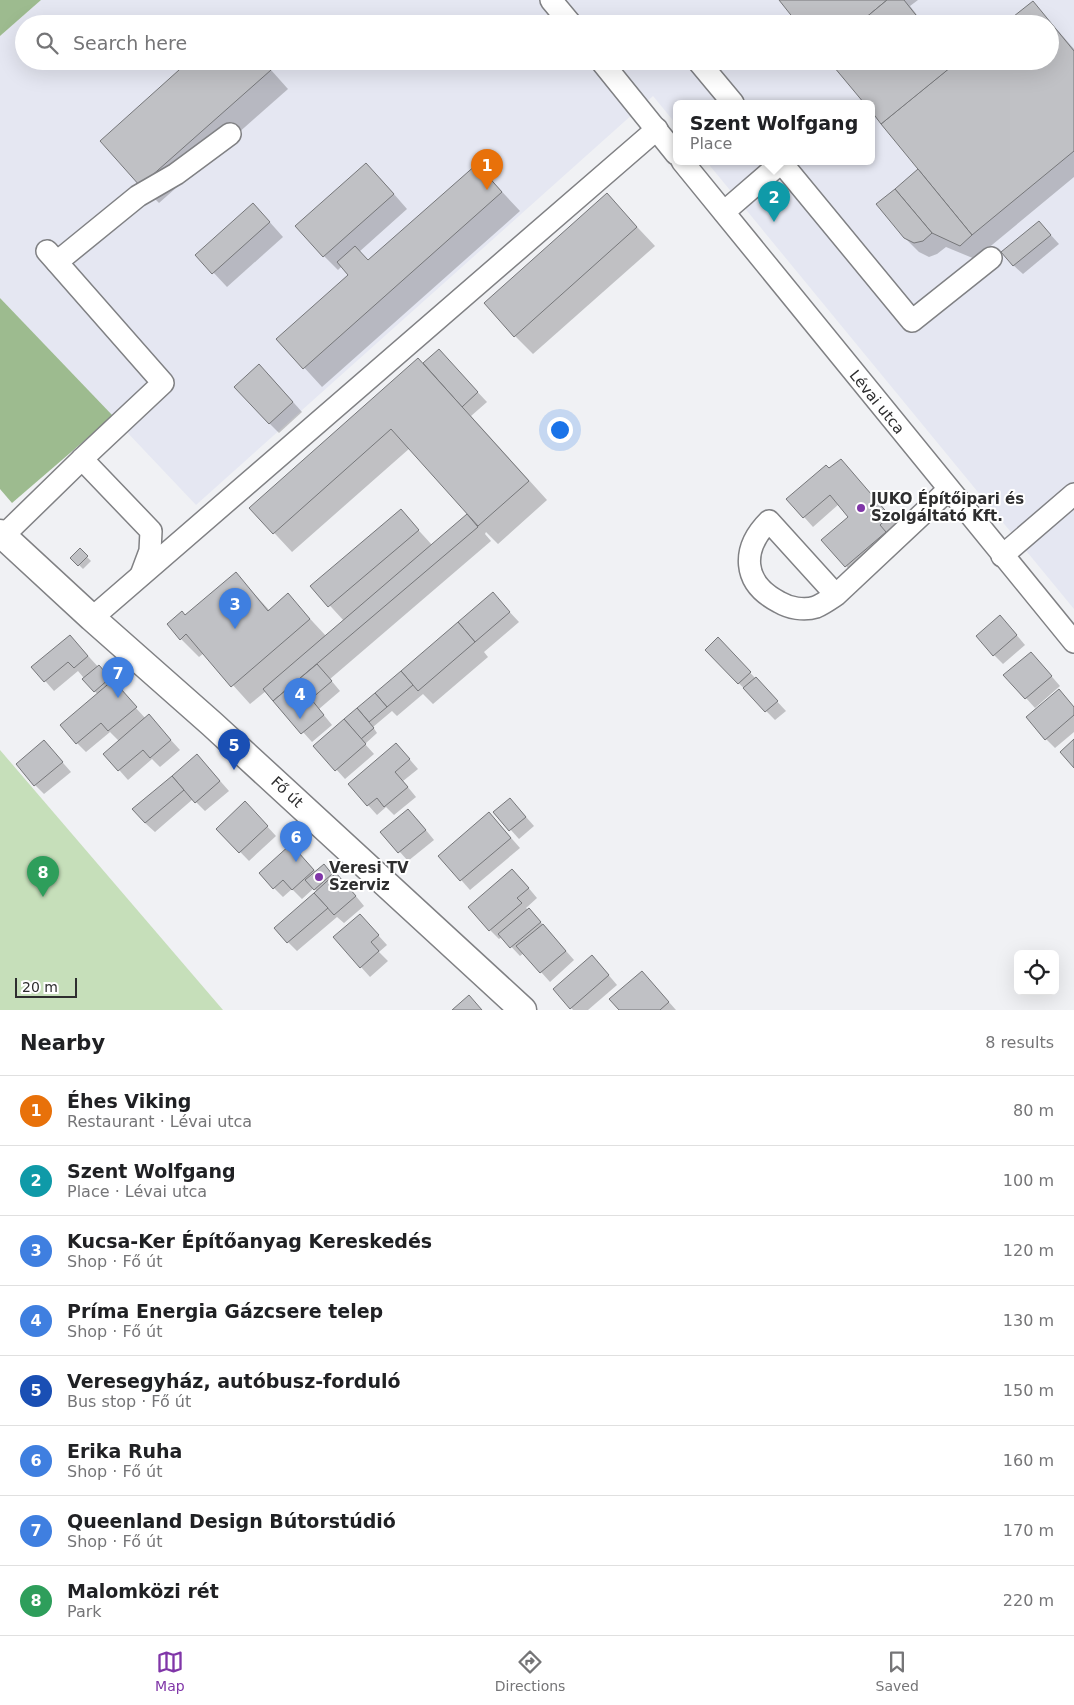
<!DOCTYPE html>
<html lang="en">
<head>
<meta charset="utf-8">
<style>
  :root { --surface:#fff; --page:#f6f6f6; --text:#202124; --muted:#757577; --line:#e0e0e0; --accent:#8036a8 }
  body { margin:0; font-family:"DejaVu Sans",sans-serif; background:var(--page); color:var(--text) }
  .controls { position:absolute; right:15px; bottom:15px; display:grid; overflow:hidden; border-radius:8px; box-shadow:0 5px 20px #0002 }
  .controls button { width:45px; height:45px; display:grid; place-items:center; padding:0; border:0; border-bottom:1px solid var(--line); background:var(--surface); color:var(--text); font:25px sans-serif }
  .scale { position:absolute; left:15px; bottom:12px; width:62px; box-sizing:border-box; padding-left:5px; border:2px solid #2e2e2f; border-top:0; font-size:14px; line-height:18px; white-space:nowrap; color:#2e2e2f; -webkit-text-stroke:4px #fff; paint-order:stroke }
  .you { position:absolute; left:559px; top:429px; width:18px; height:18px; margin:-12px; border:4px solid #fff; border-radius:50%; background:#1a73e8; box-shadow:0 0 0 8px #1a73e833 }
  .badge { display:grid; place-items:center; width:32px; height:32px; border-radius:50%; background:var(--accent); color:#fff; font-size:16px; font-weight:700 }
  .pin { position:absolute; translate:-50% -41px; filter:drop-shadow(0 1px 2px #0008) }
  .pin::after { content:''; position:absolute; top:26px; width:18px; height:15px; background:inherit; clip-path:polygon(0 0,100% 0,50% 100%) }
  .popup { position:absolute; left:673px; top:100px; width:202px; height:65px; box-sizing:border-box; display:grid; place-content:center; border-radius:8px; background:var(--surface); filter:drop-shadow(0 1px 4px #0005); font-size:16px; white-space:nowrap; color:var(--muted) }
  .popup b { font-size:19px; color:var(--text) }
  .popup::after { content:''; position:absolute; left:50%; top:100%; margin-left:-10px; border:10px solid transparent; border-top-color:var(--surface) }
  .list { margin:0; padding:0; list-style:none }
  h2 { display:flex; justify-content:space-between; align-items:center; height:65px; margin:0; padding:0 20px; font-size:21px }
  h2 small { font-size:16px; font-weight:400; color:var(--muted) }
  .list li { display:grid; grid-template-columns:32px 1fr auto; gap:15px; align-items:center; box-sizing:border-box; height:70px; padding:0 20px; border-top:1px solid var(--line) }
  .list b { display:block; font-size:19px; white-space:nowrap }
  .list p { margin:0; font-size:16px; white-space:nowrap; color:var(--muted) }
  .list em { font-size:16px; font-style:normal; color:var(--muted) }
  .icon { flex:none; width:28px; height:28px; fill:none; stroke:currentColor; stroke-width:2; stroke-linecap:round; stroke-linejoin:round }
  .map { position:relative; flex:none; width:1074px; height:1010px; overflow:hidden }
  .search { position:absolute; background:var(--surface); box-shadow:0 5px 20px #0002; left:15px; right:15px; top:15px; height:55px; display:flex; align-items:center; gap:12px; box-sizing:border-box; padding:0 18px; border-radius:28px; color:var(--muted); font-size:19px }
  .sheet { height:625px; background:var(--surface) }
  nav { display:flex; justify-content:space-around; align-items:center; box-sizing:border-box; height:70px; border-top:1px solid var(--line); background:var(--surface); font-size:14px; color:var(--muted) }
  nav a { display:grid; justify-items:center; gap:2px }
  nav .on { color:var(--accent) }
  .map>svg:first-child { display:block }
</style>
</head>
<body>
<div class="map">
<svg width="1074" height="1010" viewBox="0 0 1074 1010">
  <rect width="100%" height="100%" fill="#f0f1f4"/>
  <path fill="#e5e7f2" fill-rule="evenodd" d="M41,0H1074V609L706,161H872V103H676V124L653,96L196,505L0,298V36ZM24,24H1050V61H24Z"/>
  <polygon fill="#c6dfba" points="0,750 223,1010 0,1010"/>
  <g fill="#9dbb8f">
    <polygon points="0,0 41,0 0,36"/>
    <polygon points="0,298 113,416 12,503 0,489"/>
  </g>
  <g fill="#0003">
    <polygon points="781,0 918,0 910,6 924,24 800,24"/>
    <polygon points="1033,2 1074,49 1074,177 975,259 946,247 937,254 929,257 919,252 904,237 920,169 872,110 872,103 866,103 831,61 955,61 957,64 1050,61 1050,24"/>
    <polygon points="191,61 263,61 288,89 159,203 141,185"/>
    <polygon points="477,165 520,211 322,387 278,339 350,275 342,266 338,270 324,256 380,178 407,209 359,252 369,262"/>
    <polygon points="607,195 655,246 533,354 515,336"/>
    <polygon points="267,219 283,237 227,287 197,255"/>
    <polygon points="1039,222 1059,244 1023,274 1013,265"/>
    <polygon points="439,351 487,402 471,416 547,500 498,544 486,532 485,534 491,541 330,679 340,691 319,709 332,725 312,742 266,691 250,704 204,653 199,657 181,639 185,617 236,574 270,611 288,595 326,636 344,621 312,586 401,511 432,545 469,514 410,448 292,552 251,508"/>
    <polygon points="269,375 302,412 279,433 269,423"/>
    <polygon points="830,470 850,470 898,526 855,576 823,540 850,517 839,504 813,527 788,499"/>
    <polygon points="80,550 91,561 83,569 72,558"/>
    <polygon points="493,594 519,622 484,652 488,657 433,704 423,694 397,716 392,711 373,727 377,733 365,744 374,754 345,779 315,746"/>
    <polygon points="1009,626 1025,645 1003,664 994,655"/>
    <polygon points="79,646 146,719 149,716 180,750 160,767 152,759 128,780 105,754 119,741 110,732 86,752 77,743 98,695 78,671 54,691 33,667"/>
    <polygon points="727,648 786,711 775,720 706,650"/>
    <polygon points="1040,663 1060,686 1035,708 1005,675"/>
    <polygon points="1074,708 1074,732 1055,748 1046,739"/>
    <polygon points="44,741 71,772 44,794 35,785"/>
    <polygon points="405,754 418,769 403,781 416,797 394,815 386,807 377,815 349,784"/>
    <polygon points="206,765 229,791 205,811 193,799 155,832 145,823"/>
    <polygon points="519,809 534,826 519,839 495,812"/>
    <polygon points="254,812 276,836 249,861 218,829"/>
    <polygon points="417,819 434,840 408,861 382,832"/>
    <polygon points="498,823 520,848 470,890 440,856"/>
    <polygon points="300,855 316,872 324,866 346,884 364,906 344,923 337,917 297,951 288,942 317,892 314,888 302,899 292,889 283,897 274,888"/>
    <polygon points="522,880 537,898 526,908 538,919 574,960 550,982 524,953 520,956 502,937 499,939 490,930"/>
    <polygon points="369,925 387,945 379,952 388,961 370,977 335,938"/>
    <polygon points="601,966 617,985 588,1010 573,1010 555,989"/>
    <polygon points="651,982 676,1010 621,1010"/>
  </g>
  <g fill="#c0c1c5" stroke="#76777a">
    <polygon points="779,0 887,0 858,24 798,24"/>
    <polygon points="887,0 904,0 923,24 858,24"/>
    <polygon points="1033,1 1074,51 1074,151 972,235 881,124 958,61 1050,61 1050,24 1004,24"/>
    <polygon points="189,61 263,61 271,70 140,186 100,141"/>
    <polygon points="829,61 954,61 956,63 881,124 872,112 872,103 864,103"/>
    <polygon points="366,163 394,194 323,257 295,226"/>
    <polygon points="477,164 502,192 303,369 276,339 348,275 337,262 355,246 368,260"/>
    <polygon points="918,169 972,235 960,246 932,233 895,189"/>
    <polygon points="895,189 932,233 923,241 914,243 904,238 876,204"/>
    <polygon points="607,193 637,227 514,337 484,303"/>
    <polygon points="253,203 270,222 212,274 195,255"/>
    <polygon points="1039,221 1051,235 1013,266 1001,252"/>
    <polygon points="439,349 478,392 462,407 423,363"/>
    <polygon points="418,358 529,481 478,526 391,429 273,534 249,508"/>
    <polygon points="259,364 293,402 269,424 234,387"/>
    <polygon points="841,459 890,516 880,525 886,532 845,567 821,540 848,517 830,495 803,518 786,499 826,465 829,468"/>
    <polygon points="401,509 419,530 328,607 310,586"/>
    <polygon points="467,514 478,527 273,701 263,689"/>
    <polygon points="80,548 88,556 78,566 70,558"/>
    <polygon points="236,572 268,611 288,593 310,619 231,687 186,634 180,640 167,624 182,611 185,615"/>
    <polygon points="493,592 510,612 475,642 458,622"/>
    <polygon points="1000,615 1017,635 993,656 976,636"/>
    <polygon points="458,622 475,642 418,691 401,671"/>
    <polygon points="70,635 88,656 74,668 68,662 44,682 31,667"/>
    <polygon points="718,637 751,672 738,684 705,650"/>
    <polygon points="1031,652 1052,676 1025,699 1003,675"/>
    <polygon points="317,664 332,681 311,699 324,715 301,734 273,701"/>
    <polygon points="99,665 110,678 94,692 82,679"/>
    <polygon points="401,671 413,685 387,707 375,693"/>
    <polygon points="756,677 778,701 765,712 743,688"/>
    <polygon points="113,680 137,707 108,731 101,723 76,744 60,725"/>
    <polygon points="1059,689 1074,707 1074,715 1045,740 1026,717"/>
    <polygon points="375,693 387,707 369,722 357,708"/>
    <polygon points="357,708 374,728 361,739 344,719"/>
    <polygon points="149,714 171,740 150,758 143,750 118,771 103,754"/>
    <polygon points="344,719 366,744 335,771 313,746"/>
    <polygon points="1074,739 1074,768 1060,752"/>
    <polygon points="44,740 63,762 34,786 16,764"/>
    <polygon points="396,743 410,759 395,772 408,787 384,807 377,798 367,806 348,784"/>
    <polygon points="197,754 220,781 195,803 172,776"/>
    <polygon points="172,776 184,790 145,823 132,809"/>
    <polygon points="510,798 526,817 509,831 493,812"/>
    <polygon points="245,801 268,826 239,853 216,829"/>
    <polygon points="408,809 426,830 398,853 380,832"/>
    <polygon points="489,812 511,838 460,881 438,856"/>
    <polygon points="291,844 314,870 292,890 283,880 273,889 259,873"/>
    <polygon points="324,864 332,874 314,890 305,880"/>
    <polygon points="512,869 529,888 517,898 522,903 489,931 468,907"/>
    <polygon points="336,873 356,896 334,915 314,893"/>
    <polygon points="314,893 328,908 287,943 274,928"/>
    <polygon points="529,908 541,922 510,948 498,934"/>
    <polygon points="360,914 379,935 371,942 379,951 360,968 333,937"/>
    <polygon points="543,924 566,951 540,973 516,946"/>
    <polygon points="592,955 609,975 570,1009 553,989"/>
    <polygon points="642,971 669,1002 660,1010 619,1010 609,999"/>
    <polygon points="469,995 482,1010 452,1010"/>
  </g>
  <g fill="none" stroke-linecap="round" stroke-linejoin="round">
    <defs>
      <g id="minor">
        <polyline points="551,0 571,24"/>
        <polyline points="601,61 676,154"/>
        <polyline points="698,61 733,103"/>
        <polyline points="682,161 1074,642"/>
        <polyline points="780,161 912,321 991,258"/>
        <polyline points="724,212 783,161"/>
        <polyline points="47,251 163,383 82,459"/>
        <polyline points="57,262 138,196 176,174 230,134"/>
        <polyline points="3,536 82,459 151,531 150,551 141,575"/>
        <polyline points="1002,556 1074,494"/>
        <path d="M836,595L769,521C741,549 742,583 779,602C789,608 804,611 816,607C823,604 830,599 836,595L948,490"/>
        <polyline points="92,618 657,129"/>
      </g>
      <polyline id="major" points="0,533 92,618 212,724 523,1010"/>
    </defs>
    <use href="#minor" stroke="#808184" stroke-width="24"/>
    <use href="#major" stroke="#808184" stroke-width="29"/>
    <use href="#minor" stroke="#fff" stroke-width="21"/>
    <use href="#major" stroke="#fff" stroke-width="26"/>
  </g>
  <g fill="#8036a8" stroke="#fff" stroke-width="2">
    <circle cx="861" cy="508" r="5"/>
    <circle cx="319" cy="877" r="5"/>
  </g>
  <g text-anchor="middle" stroke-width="4" stroke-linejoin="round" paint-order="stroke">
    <g font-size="15" fill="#2e2e2f" stroke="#fff">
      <text transform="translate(877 402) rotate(51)" y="5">Lévai utca</text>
      <text transform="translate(287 792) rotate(43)" y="5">Fő út</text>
    </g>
    <g font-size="15" font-weight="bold" fill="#2e2e2f" stroke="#fff" text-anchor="start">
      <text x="871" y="504">JUKO Építőipari és<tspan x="871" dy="17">Szolgáltató Kft.</tspan></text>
      <text x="329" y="873">Veresi TV<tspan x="329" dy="17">Szerviz</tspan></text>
    </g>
  </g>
</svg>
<div class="controls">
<button><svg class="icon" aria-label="locate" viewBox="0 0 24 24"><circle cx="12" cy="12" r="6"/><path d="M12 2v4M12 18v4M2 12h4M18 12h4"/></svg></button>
</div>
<div class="scale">20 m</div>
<div class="you"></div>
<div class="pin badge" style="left:487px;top:190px;background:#e8710a">1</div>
<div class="pin badge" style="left:774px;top:222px;background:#0f9aa8">2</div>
<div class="popup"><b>Szent Wolfgang</b>Place</div>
<div class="pin badge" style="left:235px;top:629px;background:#3f7fe0">3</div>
<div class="pin badge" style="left:300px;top:719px;background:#3f7fe0">4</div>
<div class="pin badge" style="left:234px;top:770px;background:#1a4fb4">5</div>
<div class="pin badge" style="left:296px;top:862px;background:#3f7fe0">6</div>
<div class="pin badge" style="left:118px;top:698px;background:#3f7fe0">7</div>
<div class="pin badge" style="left:43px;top:897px;background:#2e9e5b">8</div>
<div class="search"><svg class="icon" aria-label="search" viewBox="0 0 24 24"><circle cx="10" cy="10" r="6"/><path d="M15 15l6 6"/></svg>Search here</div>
</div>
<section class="sheet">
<h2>Nearby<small>8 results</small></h2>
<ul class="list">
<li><span class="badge" style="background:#e8710a">1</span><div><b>Éhes Viking</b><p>Restaurant · Lévai utca</p></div><em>80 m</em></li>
<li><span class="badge" style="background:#0f9aa8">2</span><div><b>Szent Wolfgang</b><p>Place · Lévai utca</p></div><em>100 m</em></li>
<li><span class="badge" style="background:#3f7fe0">3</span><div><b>Kucsa-Ker Építőanyag Kereskedés</b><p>Shop · Fő út</p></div><em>120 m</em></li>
<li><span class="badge" style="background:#3f7fe0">4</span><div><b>Príma Energia Gázcsere telep</b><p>Shop · Fő út</p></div><em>130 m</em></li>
<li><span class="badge" style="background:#1a4fb4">5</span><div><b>Veresegyház, autóbusz-forduló</b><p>Bus stop · Fő út</p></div><em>150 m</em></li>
<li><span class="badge" style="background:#3f7fe0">6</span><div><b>Erika Ruha</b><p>Shop · Fő út</p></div><em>160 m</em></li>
<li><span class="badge" style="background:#3f7fe0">7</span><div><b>Queenland Design Bútorstúdió</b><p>Shop · Fő út</p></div><em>170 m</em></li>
<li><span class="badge" style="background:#2e9e5b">8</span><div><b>Malomközi rét</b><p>Park</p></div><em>220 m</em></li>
</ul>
</section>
<nav>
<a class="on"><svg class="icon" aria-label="map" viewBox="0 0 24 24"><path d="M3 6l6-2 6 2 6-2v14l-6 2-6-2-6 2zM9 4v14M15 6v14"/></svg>Map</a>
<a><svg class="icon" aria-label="directions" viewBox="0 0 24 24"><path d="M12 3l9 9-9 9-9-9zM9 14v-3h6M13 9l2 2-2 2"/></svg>Directions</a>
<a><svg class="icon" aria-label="saved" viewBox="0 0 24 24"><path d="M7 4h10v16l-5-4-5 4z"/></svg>Saved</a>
</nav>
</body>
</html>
